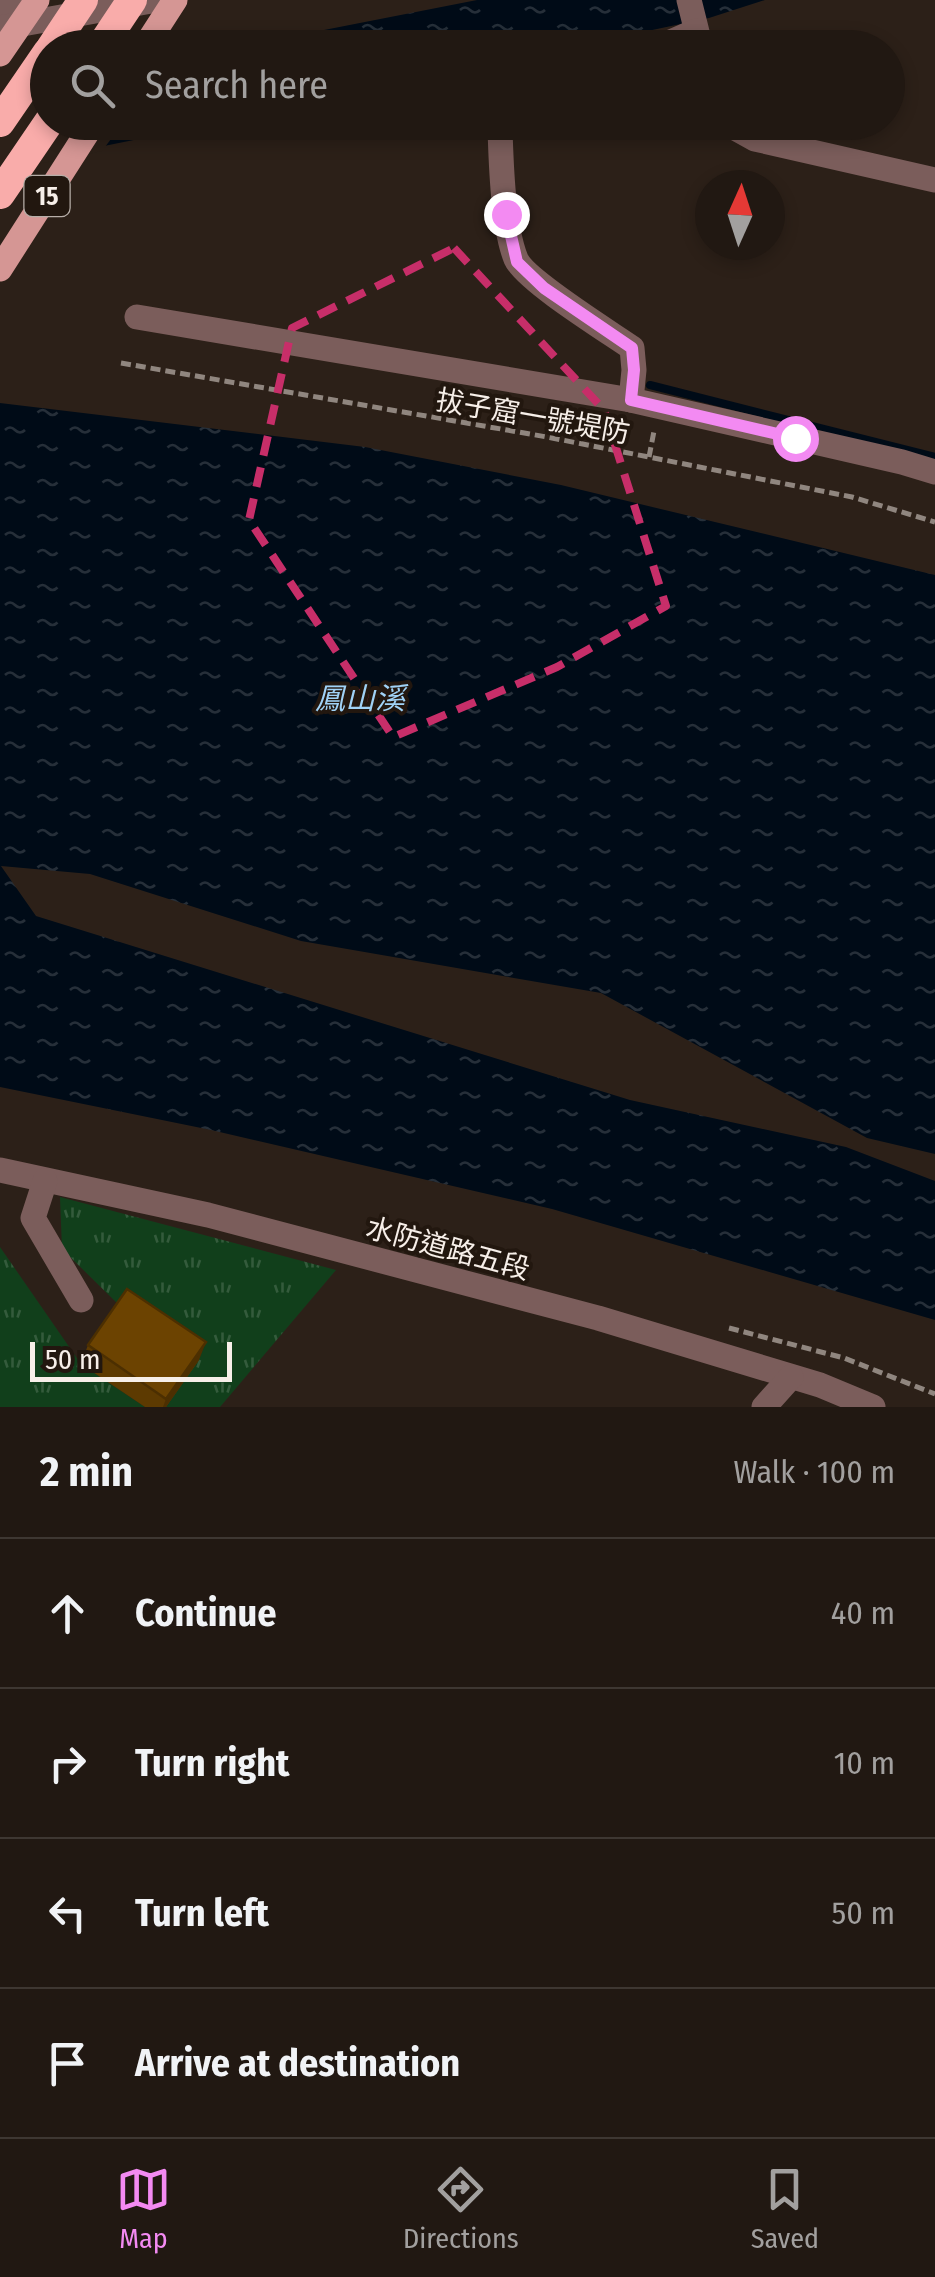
<!DOCTYPE html>
<html lang="en">
<head>
<meta charset="utf-8">
<style>
  :root { --surface:#211812; --page:#29211b; --text:#f1f3f6; --muted:#a2a09f; --line:#3e3732; --accent:#f38af2 }
  body { margin:0; font-family:"Fira Sans Condensed","Noto Sans TC",sans-serif; background:var(--page); color:var(--text) }
  .compass { position:absolute; left:695px; top:170px; width:90px; height:90px; border-radius:50%; background:var(--surface); box-shadow:0 5px 15px #0003; rotate:3deg }
  .scale { position:absolute; left:30px; bottom:25px; width:202px; box-sizing:border-box; padding-left:10px; border:5px solid #f7efe9; border-top:0; font-size:28px; line-height:35px; white-space:nowrap; color:#f7efe9; -webkit-text-stroke:8px #22170f; paint-order:stroke }
  .stop { position:absolute; width:30px; height:30px; margin:-22px; border:8px solid #f38af2; border-radius:50%; background:#fff }
  .stop.end { background:#f38af2; border-color:#fff; box-shadow:0 2px 10px #0008 }
  .list { margin:0; padding:0; list-style:none }
  h2 { display:flex; justify-content:space-between; align-items:center; height:130px; margin:0; padding:0 40px; font-size:42px }
  h2 small { font-size:32px; font-weight:400; color:var(--muted) }
  .list li { display:grid; grid-template-columns:65px 1fr auto; gap:30px; align-items:center; box-sizing:border-box; height:150px; padding:0 40px; border-top:2px solid var(--line) }
  .list b { display:block; font-size:38px; white-space:nowrap }
  .list em { font-size:32px; font-style:normal; color:var(--muted) }
  .icon { flex:none; width:55px; height:55px; fill:none; stroke:currentColor; stroke-width:2; stroke-linecap:round; stroke-linejoin:round }
  .map { position:relative; flex:none; width:935px; height:1407px; overflow:hidden }
  .search { position:absolute; background:var(--surface); box-shadow:0 5px 15px #0003; left:30px; right:30px; top:30px; height:110px; display:flex; align-items:center; gap:25px; box-sizing:border-box; padding:0 35px; border-radius:55px; color:var(--muted); font-size:38px }
  .sheet { height:730px; background:var(--surface) }
  nav { display:flex; justify-content:space-around; align-items:center; box-sizing:border-box; height:140px; border-top:2px solid var(--line); background:var(--surface); font-size:28px; color:var(--muted) }
  nav a { display:grid; justify-items:center; gap:5px }
  nav .on { color:var(--accent) }
  .map>svg:first-child { display:block }
</style>
</head>
<body>
<div class="map">
<svg width="935" height="1407" viewBox="0 0 935 1407">
  <defs>
    <pattern id="grass-tufts" width="24" height="20" patternUnits="userSpaceOnUse" patternTransform="scale(2.5)"><rect width="24" height="20" fill="#113f1b"/><path d="M3 7l-1-3M5 7V3M7 7l1-3M15 17l-1-3M17 17v-4M19 17l1-3" fill="none" stroke="#345b3c"/></pattern>
    <pattern id="water-ripples" width="26" height="14" patternUnits="userSpaceOnUse" patternTransform="scale(2.5)"><rect width="26" height="14" fill="#000b17"/><path d="M2 4q2-2 4 0t4 0M15 11q2-2 4 0t4 0" fill="none" stroke="#262f39"/></pattern>
  </defs>
  <rect width="100%" height="100%" fill="#2c2018"/>
  <g fill="url(#grass-tufts)">
    <polygon points="60,1197 336,1270 220,1407 166,1407 198,1360 121,1307 62,1249"/>
    <polygon points="0,1247 81,1364 145,1407 0,1407"/>
  </g>
  <g fill="url(#water-ripples)">
    <polygon points="477,0 765,0 709,18 572,47 232,48"/>
    <polygon points="0,95 48,122 218,123 0,167"/>
    <polygon points="0,403 365,447 561,485 935,575 935,1154 867,1138 601,993 301,941 90,874 1,866 36,916 630,1100 846,1147 935,1181 935,1320 552,1209 211,1130 0,1087"/>
  </g>
  <polygon fill="#2c2018" points="48,80 48,122 123,123 102,151 0,172 0,90"/>
  <g fill="none" stroke-linecap="round" stroke-linejoin="round">
    <polyline stroke="#000b17" stroke-width="8" points="650,385 935,457"/>
    <g stroke="#90867f" stroke-width="5" stroke-dasharray="10 5" stroke-linecap="butt">
      <polyline points="121,363 547,437 852,497 935,522"/>
      <polyline points="649,457 654,431"/>
      <polyline points="729,1328 844,1358 935,1394"/>
    </g>
    <g stroke="#7b5d5b" stroke-width="25">
      <polyline points="689,0 701,48"/>
      <polyline points="0,19 13,0"/>
      <polyline points="0,28 157,0"/>
      <polyline points="657,48 696,31"/>
      <path d="M507,122L500,128C501,163 503,227 516,259C525,280 609,332 632,348L634,370L631,400"/>
      <polyline points="730,122 737,129 755,139 935,180"/>
      <polyline points="137,317 631,400 902,462 935,472"/>
      <polyline points="0,1170 208,1215 598,1318 820,1385 873,1407"/>
      <polyline points="45,1181 33,1218 81,1300"/>
      <polyline points="764,1407 791,1377"/>
    </g>
    <g stroke="#d59694" stroke-width="25">
      <polyline points="144,48 175,0"/>
      <polyline points="0,269 94,122"/>
    </g>
    <g stroke="#f9acaa" stroke-width="30">
      <polyline points="0,122 48,52"/>
      <polyline points="0,194 49,122"/>
    </g>
    <polyline stroke="#d59694" stroke-width="25" points="0,54 37,0"/>
    <g stroke="#f9acaa" stroke-width="30">
      <polyline points="51,48 83,0"/>
      <polyline points="100,48 132,0"/>
    </g>
  </g>
  <polygon fill="#5d3a01" points="88,1345 199,1360 166,1407 145,1407 81,1364"/>
  <polygon fill="#4c2f01" points="206,1342 199,1360 166,1407 163,1407 166,1399"/>
  <polygon fill="#6c4301" stroke="#4c2f01" stroke-width="2.5" points="127,1289 206,1342 166,1399 88,1345"/>
  <g fill="none" stroke-linecap="round" stroke-linejoin="round">
    <polyline stroke="#f38af2" stroke-width="12" points="506,214 517,262 544,288 632,348 634,370 631,400 795,438"/>
  </g>
  <path fill="none" stroke="#c72e69" stroke-width="8" stroke-dasharray="20 12" stroke-linejoin="round" d="M454,248L604,410L666,606L557,667L393,737L249,520L292,328Z"/>
  <g text-anchor="middle" stroke-width="8" stroke-linejoin="round" paint-order="stroke">
    <rect fill="#22170f" stroke="#b7aea8" stroke-width="2.5" x="24.5" y="176" width="45" height="40" rx="8"/>
    <g font-size="25" font-weight="bold" fill="#f7efe9">
      <text x="47" y="205">15</text>
    </g>
    <g font-size="28" fill="#f7efe9" stroke="#22170f">
      <text transform="translate(533 416) rotate(10)" y="10">拔子窟一號堤防</text>
      <text transform="translate(448 1248) rotate(15)" y="10">水防道路五段</text>
    </g>
    <g font-size="30" font-style="italic" fill="#a0d2f6" stroke="#22170f">
      <text x="360" y="709">鳳山溪</text>
    </g>
  </g>
</svg>
<svg class="compass" viewBox="-18 -18 36 36"><path d="M0-13l5 13h-10z" fill="#e53935"/><path d="M0 13l5-13h-10z" fill="#a2a09f"/></svg>
<div class="scale">50 m</div>
<div class="stop" style="left:795px;top:438px"></div>
<div class="stop end" style="left:506px;top:214px"></div>
<div class="search"><svg class="icon" aria-label="search" viewBox="0 0 24 24"><circle cx="10" cy="10" r="6"/><path d="M15 15l6 6"/></svg>Search here</div>
</div>
<section class="sheet">
<h2>2 min<small>Walk · 100 m</small></h2>
<ul class="list">
<li><svg class="icon" aria-label="ahead" viewBox="0 0 24 24"><path d="M12 20V5M6 11l6-6 6 6"/></svg><div><b>Continue</b></div><em>40 m</em></li>
<li><svg class="icon" aria-label="right" viewBox="0 0 24 24"><path d="M7 20v-9h11M14 6l5 5-5 5"/></svg><div><b>Turn right</b></div><em>10 m</em></li>
<li><svg class="icon" aria-label="left" viewBox="0 0 24 24"><path d="M17 20v-9H6M10 6l-5 5 5 5"/></svg><div><b>Turn left</b></div><em>50 m</em></li>
<li><svg class="icon" aria-label="arrive" viewBox="0 0 24 24"><path d="M6 21V4h12l-3 4 3 4H6"/></svg><div><b>Arrive at destination</b></div></li>
</ul>
</section>
<nav>
<a class="on"><svg class="icon" aria-label="map" viewBox="0 0 24 24"><path d="M3 6l6-2 6 2 6-2v14l-6 2-6-2-6 2zM9 4v14M15 6v14"/></svg>Map</a>
<a><svg class="icon" aria-label="directions" viewBox="0 0 24 24"><path d="M12 3l9 9-9 9-9-9zM9 14v-3h6M13 9l2 2-2 2"/></svg>Directions</a>
<a><svg class="icon" aria-label="saved" viewBox="0 0 24 24"><path d="M7 4h10v16l-5-4-5 4z"/></svg>Saved</a>
</nav>
</body>
</html>
